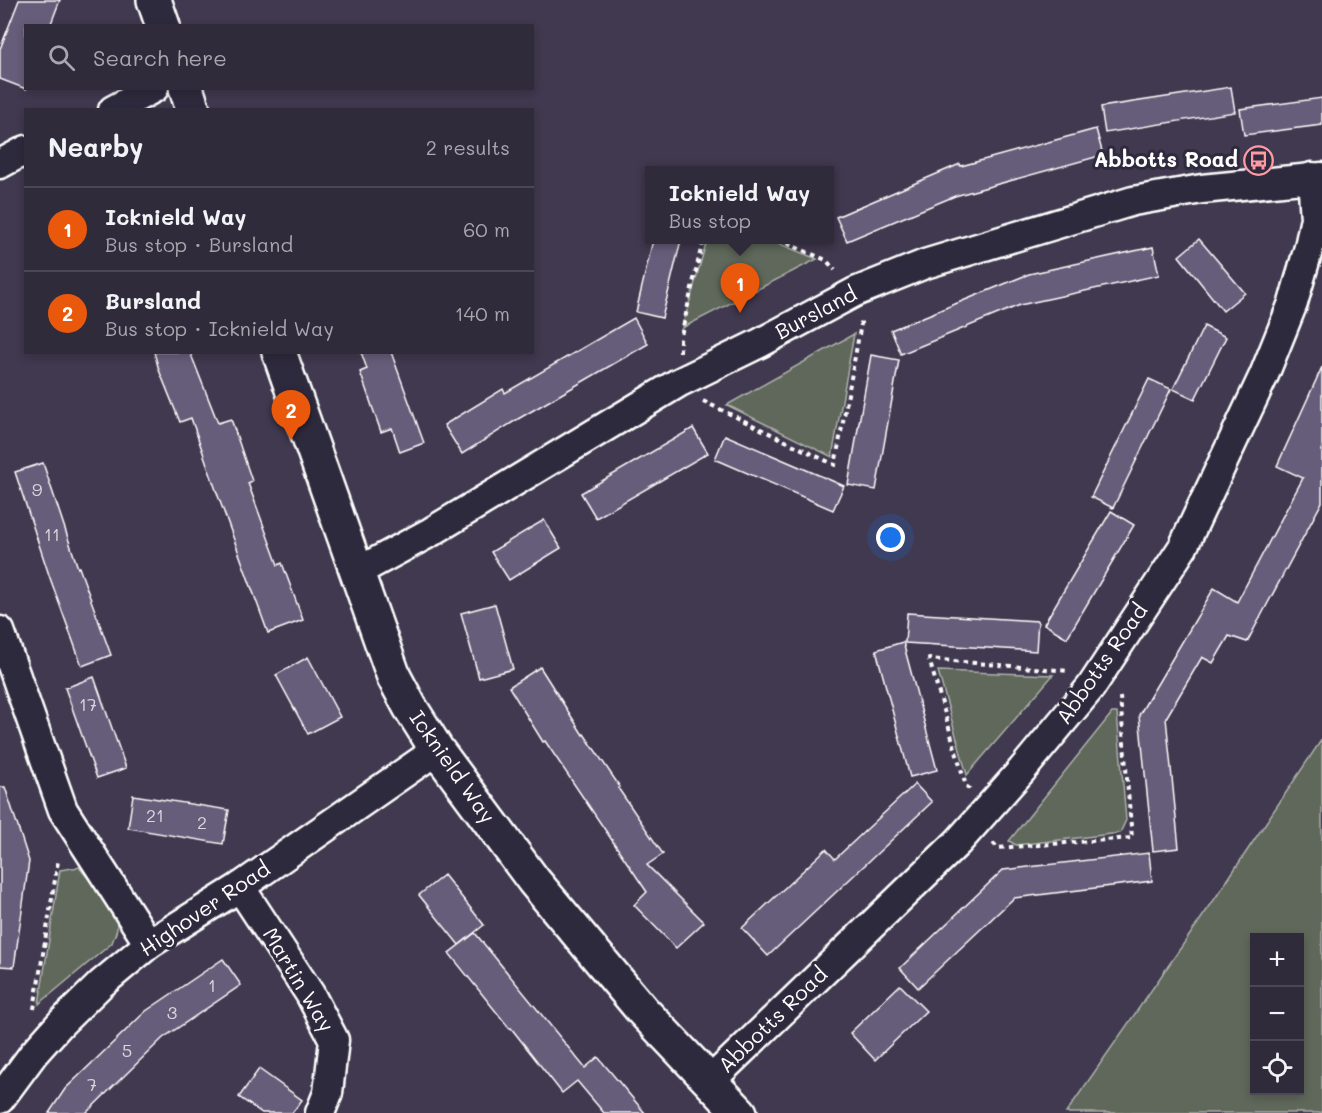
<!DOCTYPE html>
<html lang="en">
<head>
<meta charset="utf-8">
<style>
  :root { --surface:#302b3b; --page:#3c3746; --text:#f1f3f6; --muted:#a8a7af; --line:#4b4755; --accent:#ea580c }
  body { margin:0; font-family:Mali,sans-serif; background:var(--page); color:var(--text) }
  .controls { position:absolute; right:18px; bottom:18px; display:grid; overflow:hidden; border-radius:0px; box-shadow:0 3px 9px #0003 }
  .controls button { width:54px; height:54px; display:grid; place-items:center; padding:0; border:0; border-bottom:2px solid var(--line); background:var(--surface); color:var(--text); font:30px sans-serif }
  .you { position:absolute; left:891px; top:538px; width:21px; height:21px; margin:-15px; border:4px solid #fff; border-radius:50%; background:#1a73e8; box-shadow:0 0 0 9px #1a73e833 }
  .badge { display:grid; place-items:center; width:39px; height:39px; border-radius:50%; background:var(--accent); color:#fff; font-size:20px; font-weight:700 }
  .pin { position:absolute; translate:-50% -50px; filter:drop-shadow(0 2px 3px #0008) }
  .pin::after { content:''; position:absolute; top:32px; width:21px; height:18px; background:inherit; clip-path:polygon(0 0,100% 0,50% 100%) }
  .popup { position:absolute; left:645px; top:166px; width:189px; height:78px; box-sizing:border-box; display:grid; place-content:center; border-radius:0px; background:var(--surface); filter:drop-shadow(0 2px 4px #0005); font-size:20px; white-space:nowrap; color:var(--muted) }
  .popup b { font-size:22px; color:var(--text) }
  .popup::after { content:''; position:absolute; left:50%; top:100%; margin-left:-12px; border:12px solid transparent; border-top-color:var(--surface) }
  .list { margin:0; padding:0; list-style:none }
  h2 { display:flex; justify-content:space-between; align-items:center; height:78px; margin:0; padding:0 24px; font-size:26px }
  h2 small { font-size:20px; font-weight:400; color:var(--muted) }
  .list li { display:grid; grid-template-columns:39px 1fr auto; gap:18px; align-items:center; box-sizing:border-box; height:84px; padding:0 24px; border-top:2px solid var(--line) }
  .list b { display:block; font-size:22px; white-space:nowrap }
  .list p { margin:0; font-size:20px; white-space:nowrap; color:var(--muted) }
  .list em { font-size:20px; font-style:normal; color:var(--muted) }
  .icon { flex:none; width:33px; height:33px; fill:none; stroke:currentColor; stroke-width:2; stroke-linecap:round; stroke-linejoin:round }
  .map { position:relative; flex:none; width:1322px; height:1113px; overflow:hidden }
  .search { position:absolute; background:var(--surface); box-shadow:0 3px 9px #0003; left:24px; top:24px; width:510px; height:66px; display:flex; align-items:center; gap:15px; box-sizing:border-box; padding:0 21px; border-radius:0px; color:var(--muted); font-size:22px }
  .panel { position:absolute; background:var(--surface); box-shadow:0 3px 9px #0003; left:24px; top:108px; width:510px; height:246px; border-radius:0px }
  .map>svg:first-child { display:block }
</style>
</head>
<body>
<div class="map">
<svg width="1322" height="1113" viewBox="0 0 1322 1113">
  <rect width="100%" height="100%" fill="#40394f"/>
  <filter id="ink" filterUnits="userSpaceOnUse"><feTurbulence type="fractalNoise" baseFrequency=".0167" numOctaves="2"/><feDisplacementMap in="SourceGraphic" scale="12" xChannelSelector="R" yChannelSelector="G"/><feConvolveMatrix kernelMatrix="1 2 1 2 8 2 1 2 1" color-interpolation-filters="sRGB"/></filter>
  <g filter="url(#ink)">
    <g fill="#5e675a" stroke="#aeb3ac" stroke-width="1.5" fill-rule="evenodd">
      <polygon points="707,240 770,240 817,259 682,328"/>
      <polygon points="854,334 832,457 727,405"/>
      <polygon points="938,671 1053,675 967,775"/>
      <polygon points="1112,713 1117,713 1126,820 1120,833 1016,845 1009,841"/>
      <path d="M1322,739V1113H1066L1214,900ZM1254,938H1300V1090H1254Z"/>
      <path d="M79,867C90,882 120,910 117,929C116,934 113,939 112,943L39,1004L60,870Z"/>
    </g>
    <g fill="#665d7a" stroke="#fff" stroke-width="1.5">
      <polygon points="19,0 60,0 50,26 26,26 26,89 0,79 0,49"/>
      <polygon points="1231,87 1235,112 1105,133 1101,107"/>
      <polygon points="1322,98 1322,125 1244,135 1240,109"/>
      <polygon points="1096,129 1103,155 955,196 847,241 836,217 960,164 961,166"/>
      <polygon points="1199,239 1245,293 1223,311 1179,256"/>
      <polygon points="653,240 681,240 662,318 636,312"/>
      <polygon points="1153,247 1159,275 1020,305 901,354 891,330 1029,274"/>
      <polygon points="634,318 648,344 518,419 462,454 444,425 503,389 505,393"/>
      <polygon points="1204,326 1226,337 1195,399 1173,389"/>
      <polygon points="154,352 190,352 218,423 231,419 252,481 248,483 278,565 282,563 303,620 268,633 217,493 191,418 180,422 159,370"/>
      <polygon points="361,352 391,352 424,443 400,452 392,428 381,432 360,372 367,369"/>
      <polygon points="871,355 899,360 876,490 848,485"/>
      <polygon points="1322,367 1322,502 1247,642 1229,636 1213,663 1202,657 1166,718 1179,848 1153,851 1139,715 1214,588 1237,602 1303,478 1277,466"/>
      <polygon points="1149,379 1171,389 1113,508 1091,497"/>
      <polygon points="693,428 708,453 596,518 581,493"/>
      <polygon points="725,435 844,486 833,510 715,459"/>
      <polygon points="43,463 78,568 79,567 111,655 82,666 50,578 15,472"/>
      <polygon points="1111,511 1134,525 1067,638 1044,624"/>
      <polygon points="544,520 561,548 509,580 491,552"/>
      <polygon points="495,604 513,669 479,678 461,613"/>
      <polygon points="907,613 1038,621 1036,651 905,643"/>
      <polygon points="903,642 937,770 910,777 876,650"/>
      <polygon points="308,657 340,717 308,734 276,675"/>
      <polygon points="540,667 583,735 584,734 620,787 618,788 663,854 647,865 704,922 676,948 634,905 647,892 545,741 543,742 509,687"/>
      <polygon points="94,677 126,768 97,778 65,688"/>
      <polygon points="915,784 932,802 768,956 742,928 826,849 835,859"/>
      <polygon points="0,787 5,787 29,861 14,967 0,966"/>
      <polygon points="133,795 229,810 223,844 128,828"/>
      <polygon points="1149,853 1152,881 1014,898 918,988 900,968 1003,870"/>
      <polygon points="444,875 484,925 459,945 419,895"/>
      <polygon points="475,933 585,1068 598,1057 645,1113 604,1113 577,1081 562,1093 511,1028 510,1029 449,953"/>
      <polygon points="223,959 241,985 163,1038 86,1113 49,1113 65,1089 146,1011"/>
      <polygon points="900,985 926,1011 875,1060 850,1033"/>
      <polygon points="259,1069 302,1100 292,1113 262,1113 239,1097"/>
    </g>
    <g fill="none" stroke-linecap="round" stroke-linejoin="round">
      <defs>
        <g id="minor">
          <polyline points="113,110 154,88"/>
          <polyline points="0,164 26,150"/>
          <polyline points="357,572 431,532 678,383 760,343 855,292 925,264 1133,201 1202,189 1322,177"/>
          <polyline points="0,631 63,810 149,944"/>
          <polyline points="240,887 310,994 334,1040 328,1093 320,1113"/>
          <polyline points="710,1081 958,842 1022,770 1091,687 1183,547 1264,375 1293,303 1309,247 1315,218 1312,177"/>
          <polyline points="0,1099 34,1053 60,1024 101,984 149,944 240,887 437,750"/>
        </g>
        <g id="tertiary">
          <polyline points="154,0 163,26"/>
          <polyline points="186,88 193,110"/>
          <polyline points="279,352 394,677 410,707 437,750 534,881 642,1010 740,1113"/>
        </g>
      </defs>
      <use href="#minor" stroke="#fff" stroke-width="33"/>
      <use href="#tertiary" stroke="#fff" stroke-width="38"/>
      <g stroke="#fff" stroke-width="4" stroke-dasharray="4.5 4.5" stroke-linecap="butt">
        <polyline points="779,240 826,260 835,270"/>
        <polyline points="680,352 680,340 703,240"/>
        <polyline points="703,401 835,465 861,324 861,321"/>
        <polyline points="970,789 966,786 929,659 1069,671"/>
        <polyline points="993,843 998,848 1132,838 1120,697"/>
        <polyline points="34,1009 58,861"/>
      </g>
      <use href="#minor" stroke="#2f2a3d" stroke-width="28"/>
      <use href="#tertiary" stroke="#2f2a3d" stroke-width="33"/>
    </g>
  </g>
  <defs>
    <symbol id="bus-ring" viewBox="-11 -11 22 22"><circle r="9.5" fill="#2f2a3d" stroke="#ff9aa2" stroke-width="1.5"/><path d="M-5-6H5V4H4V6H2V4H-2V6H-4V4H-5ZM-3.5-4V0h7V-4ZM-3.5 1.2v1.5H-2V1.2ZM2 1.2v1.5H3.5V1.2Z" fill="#ff9aa2"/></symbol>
  </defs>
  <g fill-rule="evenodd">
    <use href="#bus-ring" x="1242" y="144" width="33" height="33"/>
  </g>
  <g text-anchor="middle" stroke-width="6" stroke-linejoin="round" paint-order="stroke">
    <g font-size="18" fill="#d9d6de">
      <text x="37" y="496">9</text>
      <text x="52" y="541">11</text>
      <text x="88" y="711">17</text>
      <text x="155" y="822">21</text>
      <text x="202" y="829">2</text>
      <text x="212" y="992">1</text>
      <text x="172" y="1019">3</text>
      <text x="127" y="1057">5</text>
      <text x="92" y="1091">7</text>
    </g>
    <g font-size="21" font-weight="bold" fill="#fff" stroke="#2f2a3d" text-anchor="end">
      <text x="1238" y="167">Abbotts Road</text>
    </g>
    <g font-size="21" fill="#fff" stroke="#2f2a3d">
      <text transform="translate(816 313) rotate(-28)" y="7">Bursland</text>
      <text transform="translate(1102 664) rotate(-55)" y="7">Abbotts Road</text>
      <text transform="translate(452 767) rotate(55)" y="7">Icknield Way</text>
      <text transform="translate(205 909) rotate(-34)" y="7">Highover Road</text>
      <text transform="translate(298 980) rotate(59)" y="7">Martin Way</text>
      <text transform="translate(773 1020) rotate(-44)" y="7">Abbotts Road</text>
    </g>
  </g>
</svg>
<div class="controls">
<button>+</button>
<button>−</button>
<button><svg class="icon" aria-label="locate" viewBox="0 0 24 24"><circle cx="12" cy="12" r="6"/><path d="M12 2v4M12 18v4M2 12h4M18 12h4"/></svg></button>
</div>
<div class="you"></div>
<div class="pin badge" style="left:740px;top:313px">1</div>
<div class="popup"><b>Icknield Way</b>Bus stop</div>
<div class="pin badge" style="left:291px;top:440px">2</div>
<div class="search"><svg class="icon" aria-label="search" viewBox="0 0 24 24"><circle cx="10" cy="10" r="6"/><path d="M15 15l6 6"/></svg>Search here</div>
<section class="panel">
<h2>Nearby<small>2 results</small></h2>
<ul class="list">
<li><span class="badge">1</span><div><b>Icknield Way</b><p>Bus stop · Bursland</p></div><em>60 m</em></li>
<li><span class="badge">2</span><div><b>Bursland</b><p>Bus stop · Icknield Way</p></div><em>140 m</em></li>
</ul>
</section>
</div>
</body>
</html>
